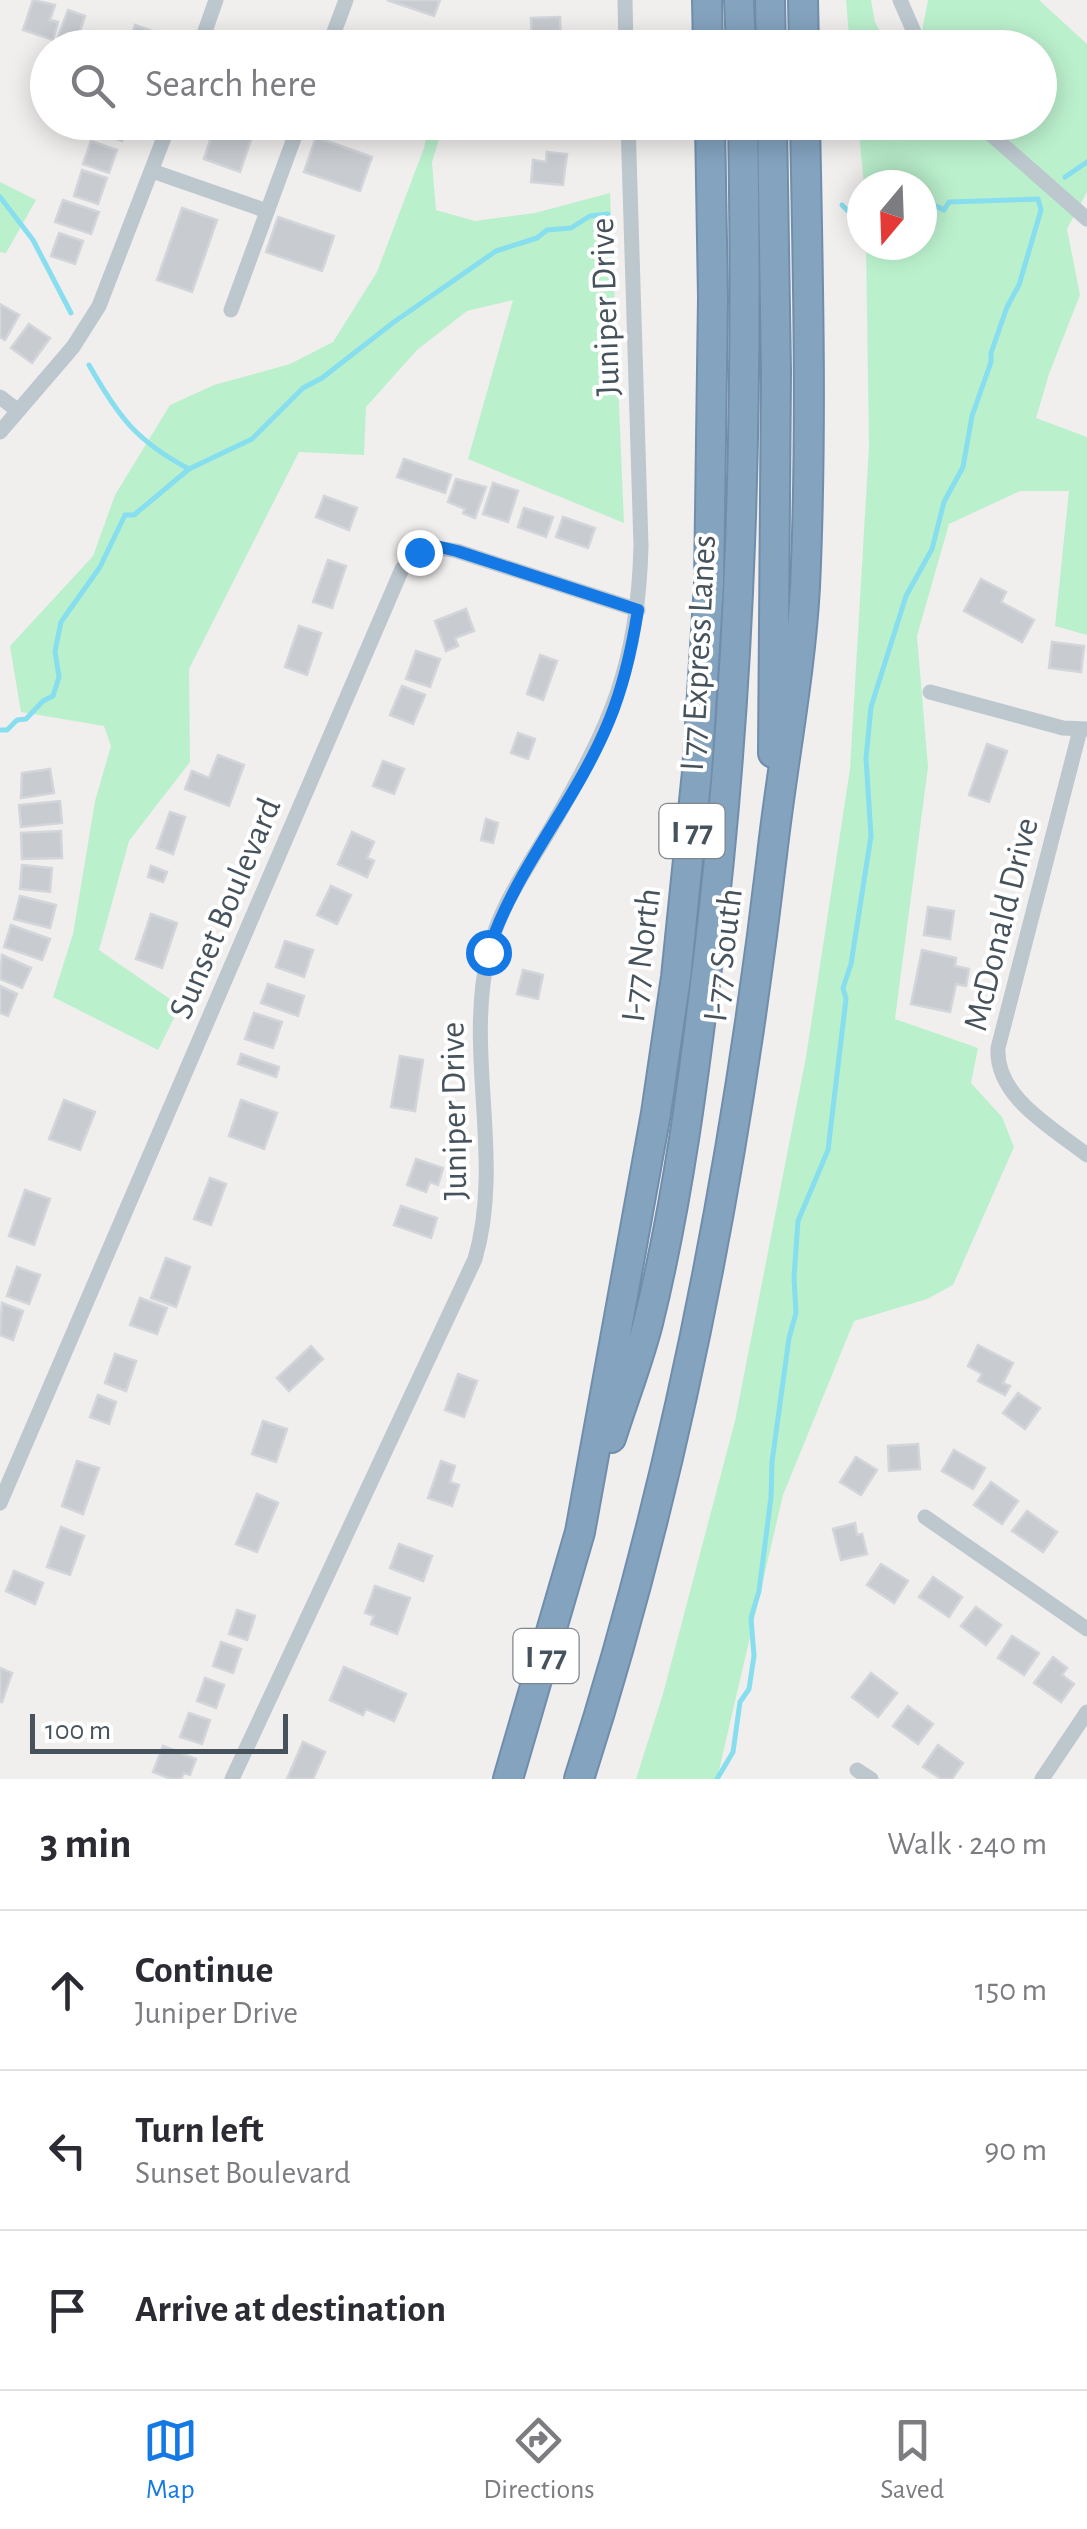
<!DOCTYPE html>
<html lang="en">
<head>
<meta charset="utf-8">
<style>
  :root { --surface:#fff; --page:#f2f2f3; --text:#2b2b33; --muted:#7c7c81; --line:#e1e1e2; --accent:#1479e5 }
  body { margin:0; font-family:"Alegreya Sans",sans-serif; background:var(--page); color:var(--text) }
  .compass { position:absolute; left:847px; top:170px; width:90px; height:90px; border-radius:50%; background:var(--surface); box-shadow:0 5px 25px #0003; rotate:199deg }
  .scale { position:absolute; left:30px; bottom:25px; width:258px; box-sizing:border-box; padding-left:10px; border:5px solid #46535c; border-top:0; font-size:28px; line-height:35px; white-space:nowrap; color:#46535c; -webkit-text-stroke:8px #fff; paint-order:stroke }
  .stop { position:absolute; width:30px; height:30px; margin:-22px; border:8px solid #1479e5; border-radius:50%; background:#fff }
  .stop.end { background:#1479e5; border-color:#fff; box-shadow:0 2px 10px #0008 }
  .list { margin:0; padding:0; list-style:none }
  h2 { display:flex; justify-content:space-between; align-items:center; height:130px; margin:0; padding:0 40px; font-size:42px }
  h2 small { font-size:32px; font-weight:400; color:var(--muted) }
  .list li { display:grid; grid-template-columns:65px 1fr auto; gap:30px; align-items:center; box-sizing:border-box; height:160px; padding:0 40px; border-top:2px solid var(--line) }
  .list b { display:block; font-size:38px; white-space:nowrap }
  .list p { margin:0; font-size:32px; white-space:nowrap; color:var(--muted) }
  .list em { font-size:32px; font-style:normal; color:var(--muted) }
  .icon { flex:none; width:55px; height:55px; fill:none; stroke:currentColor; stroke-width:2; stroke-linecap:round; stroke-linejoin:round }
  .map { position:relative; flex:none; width:1087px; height:1779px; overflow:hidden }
  .search { position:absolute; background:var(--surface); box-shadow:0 5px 25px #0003; left:30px; right:30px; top:30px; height:110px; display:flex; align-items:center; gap:25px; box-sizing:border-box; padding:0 35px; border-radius:55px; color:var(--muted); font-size:38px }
  .sheet { height:610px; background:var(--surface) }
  nav { display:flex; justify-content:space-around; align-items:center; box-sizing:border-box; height:140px; border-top:2px solid var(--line); background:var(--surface); font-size:28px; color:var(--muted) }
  nav a { display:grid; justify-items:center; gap:5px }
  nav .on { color:var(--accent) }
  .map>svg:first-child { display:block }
</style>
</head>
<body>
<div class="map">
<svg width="1087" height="1779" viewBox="0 0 1087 1779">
  <rect width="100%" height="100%" fill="#f1eeee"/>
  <g fill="#bbf0cd">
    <polygon points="846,0 871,0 875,22 888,47 850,47"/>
    <polygon points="928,0 1039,0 1087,44 1087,192 1067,229 1080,295 1049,374 1036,418 1087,437 1087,635 1055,626 1069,491 1020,491 949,524 917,636 928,767 895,1019 978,1048 971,1083 1002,1117 1014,1147 953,1285 927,1299 854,1321 783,1495 717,1779 636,1779 663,1694 735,1421 806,1057 850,769 869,446 866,245 922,245 922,185 864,185 858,123 1040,122 1040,48 919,47"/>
    <polygon points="429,123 444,123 432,162 436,210 475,221 535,213 610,193 624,523 468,459 513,300 467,311 417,350 366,407 364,455 299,452 189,669 190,762 129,841 99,950 180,1006 158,1050 53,997 73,934 95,801 111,746 104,726 21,712 10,646 93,556 115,495 170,405 214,385 290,364 333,342 377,272 424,148"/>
    <polygon points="0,182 36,200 6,253 0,252"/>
  </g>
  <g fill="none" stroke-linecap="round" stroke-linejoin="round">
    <g stroke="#87deee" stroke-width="5">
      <polyline points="1065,177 1087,162"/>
      <polyline points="0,197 33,240 71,313"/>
      <polyline points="842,205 851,214 862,213"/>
      <path d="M89,365C118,416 136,441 189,469"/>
      <polyline points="0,730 7,730 17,720 26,719 43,701 53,696 59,677 55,651 61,622 100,567 125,515 134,515 189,469 252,439 303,388 322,378 394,322 496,251 537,238 547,230 571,228 590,216 608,214"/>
      <polyline points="717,1779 733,1752 740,1702 749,1689 754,1656 751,1618 759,1591 771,1497 772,1462 789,1338 796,1313 794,1277 798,1221 828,1150 846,999 843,988 851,964 871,836 866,758 871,707 906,596 932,549 944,502 963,467 972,416 991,362 991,353 1007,307 1019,285 1041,210 1038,199 949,202 944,210 922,199"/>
    </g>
  </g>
  <g fill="#c8ccd1" stroke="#d2d5da" stroke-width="2.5">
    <polygon points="33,0 55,5 50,20 58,22 53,40 23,30"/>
    <polygon points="387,0 440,0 434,16"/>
    <polygon points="68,10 85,16 80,31 87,34 82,48 56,42"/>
    <polygon points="560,17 561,48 532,48 531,18"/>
    <polygon points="135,25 161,34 157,48 128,47"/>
    <polygon points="247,33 286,46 285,48 242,48"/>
    <polygon points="358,35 396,48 354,48"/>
    <polygon points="102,122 128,122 122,141 98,133"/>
    <polygon points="216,122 257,122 240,172 204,159"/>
    <polygon points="536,122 566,122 565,138 536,136"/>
    <polygon points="316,137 372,157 360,191 304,172"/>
    <polygon points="91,141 117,150 109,173 83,164"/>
    <polygon points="547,152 567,154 563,185 531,182 533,160 546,162"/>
    <polygon points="82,170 107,178 98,204 74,196"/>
    <polygon points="63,200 99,212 91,234 55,222"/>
    <polygon points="182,208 217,220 192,292 157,280"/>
    <polygon points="278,217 334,236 322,271 266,252"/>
    <polygon points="59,233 83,241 75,264 51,256"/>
    <polygon points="0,304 19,315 5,340 0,337"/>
    <polygon points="29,324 50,338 32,363 11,348"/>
    <polygon points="404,459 451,475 445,493 397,477"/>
    <polygon points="456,479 486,487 475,518 463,513 465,509 448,502"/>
    <polygon points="493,483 518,491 508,522 483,514"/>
    <polygon points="324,496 357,508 349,530 316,517"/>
    <polygon points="524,508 553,517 546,537 518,527"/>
    <polygon points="563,517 595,528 588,548 556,537"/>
    <polygon points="328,560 346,566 332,608 313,602"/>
    <polygon points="981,579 1006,592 1001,602 1034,620 1022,642 964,611"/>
    <polygon points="466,609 474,631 455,638 458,646 446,651 435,621"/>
    <polygon points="299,626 321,633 307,675 285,667"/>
    <polygon points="1052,642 1084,646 1081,672 1049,668"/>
    <polygon points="416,651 440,659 430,687 406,679"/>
    <polygon points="540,655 557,661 543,700 527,694"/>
    <polygon points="402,686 425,695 413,724 390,715"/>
    <polygon points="518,733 535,739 528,759 511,753"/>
    <polygon points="987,744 1007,751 989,802 969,795"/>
    <polygon points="218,755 244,765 229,806 185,789 192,771 209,778"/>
    <polygon points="383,761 404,769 394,794 373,786"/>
    <polygon points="50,769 54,793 21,798 22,773"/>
    <polygon points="60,801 62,823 21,827 19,805"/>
    <polygon points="170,812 185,817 173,854 157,848"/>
    <polygon points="486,819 498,823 493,843 481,840"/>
    <polygon points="61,831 62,858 22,859 21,833"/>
    <polygon points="352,832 374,842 367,858 374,861 367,877 338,864"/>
    <polygon points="22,865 52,868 50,892 20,889"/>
    <polygon points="151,866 167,872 163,882 148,877"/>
    <polygon points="331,886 351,895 337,924 317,915"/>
    <polygon points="20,896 56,905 50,928 14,919"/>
    <polygon points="928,907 954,911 950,939 924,935"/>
    <polygon points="151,914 177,923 162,968 136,959"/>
    <polygon points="11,925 50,939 42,960 4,947"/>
    <polygon points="285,941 313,950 304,977 276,967"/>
    <polygon points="922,950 956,958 955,966 969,969 966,986 956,984 950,1012 911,1004"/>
    <polygon points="2,955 31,968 22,988 0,979"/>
    <polygon points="523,970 543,975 538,999 517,994"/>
    <polygon points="268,984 304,996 298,1016 261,1003"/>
    <polygon points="0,986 17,994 8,1016 0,1013"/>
    <polygon points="254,1013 282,1022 273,1048 245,1039"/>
    <polygon points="241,1054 279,1067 276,1077 238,1064"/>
    <polygon points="400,1056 423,1060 415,1111 391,1107"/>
    <polygon points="64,1100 95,1112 80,1150 49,1139"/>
    <polygon points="241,1100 277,1113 264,1149 229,1136"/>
    <polygon points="416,1159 443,1168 438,1185 430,1182 426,1192 407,1185"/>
    <polygon points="210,1178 226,1184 211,1225 194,1219"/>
    <polygon points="25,1190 50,1199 34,1245 9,1236"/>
    <polygon points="401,1206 437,1218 431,1238 394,1225"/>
    <polygon points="166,1258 190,1267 176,1307 151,1298"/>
    <polygon points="17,1267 40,1275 29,1304 7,1296"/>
    <polygon points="140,1298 167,1308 157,1334 130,1325"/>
    <polygon points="2,1303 23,1311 13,1340 0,1335"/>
    <polygon points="978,1345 1013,1363 1003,1383 1010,1386 1005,1395 978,1381 982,1374 968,1366"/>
    <polygon points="311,1346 323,1359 289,1391 277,1378"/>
    <polygon points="115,1354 136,1361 126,1391 105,1383"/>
    <polygon points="458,1374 477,1381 464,1417 445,1410"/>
    <polygon points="1018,1393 1040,1408 1025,1429 1003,1413"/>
    <polygon points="98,1395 116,1402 109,1424 90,1417"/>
    <polygon points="263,1421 287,1429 276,1462 252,1454"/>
    <polygon points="918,1444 920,1469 889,1471 888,1446"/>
    <polygon points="954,1450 985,1468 973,1489 942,1471"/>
    <polygon points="856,1457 877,1470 861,1495 840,1482"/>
    <polygon points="77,1461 99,1468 83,1514 62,1506"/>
    <polygon points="441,1461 455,1466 450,1482 459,1485 452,1506 428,1498"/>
    <polygon points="991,1482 1018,1501 1002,1524 974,1505"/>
    <polygon points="257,1494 278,1503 257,1552 236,1544"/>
    <polygon points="1027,1511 1057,1532 1043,1552 1012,1531"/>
    <polygon points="855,1523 857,1535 862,1534 867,1554 841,1560 833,1529"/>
    <polygon points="61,1527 84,1536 70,1575 47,1567"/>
    <polygon points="399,1544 432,1556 423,1581 390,1568"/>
    <polygon points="881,1564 908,1581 894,1603 867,1585"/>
    <polygon points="14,1571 43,1583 35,1604 6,1591"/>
    <polygon points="933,1577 962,1597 949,1617 919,1597"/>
    <polygon points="375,1586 410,1598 397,1634 371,1624 374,1616 365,1613"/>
    <polygon points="976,1607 1001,1625 986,1645 961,1626"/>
    <polygon points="237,1610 255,1616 247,1640 229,1634"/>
    <polygon points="1012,1636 1039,1653 1024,1675 998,1658"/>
    <polygon points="221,1642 241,1649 233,1673 213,1666"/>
    <polygon points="1053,1657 1067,1668 1062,1675 1074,1684 1061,1702 1034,1683"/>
    <polygon points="344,1667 406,1694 394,1721 366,1709 363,1715 330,1700"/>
    <polygon points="0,1668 12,1673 2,1702 0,1701"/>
    <polygon points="871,1673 897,1693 878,1717 852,1697"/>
    <polygon points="205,1678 224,1685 216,1708 197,1701"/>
    <polygon points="908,1706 933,1724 918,1744 893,1726"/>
    <polygon points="189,1713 210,1720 202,1744 180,1737"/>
    <polygon points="303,1742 325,1752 313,1779 287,1779"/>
    <polygon points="938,1745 963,1763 952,1779 941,1779 923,1767"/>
    <polygon points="163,1746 196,1759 190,1775 184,1773 181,1779 171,1779 153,1772"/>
  </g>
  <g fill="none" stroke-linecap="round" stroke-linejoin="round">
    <defs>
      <g id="highway">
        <polyline points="707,0 708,48"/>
        <polyline points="739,0 741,48"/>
        <polyline points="770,0 771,48"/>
        <polyline points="803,0 804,48"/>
        <polyline points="772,122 776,372 773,753"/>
        <path d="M611,1438C623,1400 638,1362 648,1323C678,1202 694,1075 709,951C742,676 748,400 743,122"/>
        <polyline points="508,1779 580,1532 656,1113 676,977 697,772 709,584 713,298 710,122"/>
        <path d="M579,1779C676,1478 735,1169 772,855C782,765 800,677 805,587C812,432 808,277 805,122"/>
      </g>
    </defs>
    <use href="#highway" stroke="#708eab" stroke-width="32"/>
    <g stroke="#bcc7ce" stroke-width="15">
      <polyline points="625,0 626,48"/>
      <polyline points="900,0 921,48"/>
      <polyline points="199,48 216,0"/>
      <polyline points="328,48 346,0"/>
      <polyline points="977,122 1087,219"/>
      <polyline points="152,171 267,211"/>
      <polyline points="231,310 300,122"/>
      <polyline points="0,397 17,410"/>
      <polyline points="0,432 73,347 99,306 170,122"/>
      <polyline points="930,692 1063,728 1087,729"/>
      <path d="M1080,730L998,1048C995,1097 1053,1128 1087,1155"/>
      <path d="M0,1503L402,569C418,547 433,546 457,551L638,610"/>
      <polyline points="925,1517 1087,1629"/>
      <polyline points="857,1770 871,1779"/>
      <path d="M232,1779L475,1259C504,1160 465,1055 488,955C498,908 528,867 552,826C611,724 638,665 641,546L628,122"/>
      <polyline points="1042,1779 1087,1712"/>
    </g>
    <use href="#highway" stroke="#84a3bf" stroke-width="28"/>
  </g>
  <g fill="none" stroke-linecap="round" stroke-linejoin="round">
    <path stroke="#1479e5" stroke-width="12" d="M419,552L436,546L457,551L638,610C632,648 624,685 609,721C576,802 515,869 488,952"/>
  </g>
  <g text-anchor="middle" stroke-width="8" stroke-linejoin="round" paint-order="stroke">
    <g fill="#fff" stroke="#7e878d" stroke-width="2.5">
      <rect x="659.5" y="804" width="65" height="54" rx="8"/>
      <rect x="513.5" y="1629" width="65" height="54" rx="8"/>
    </g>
    <g font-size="32" font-weight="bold" fill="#46535c">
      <text x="692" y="842">I 77</text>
      <text x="546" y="1667">I 77</text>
    </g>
    <g font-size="35" fill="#46535c" stroke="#fff">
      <text transform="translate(604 307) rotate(-92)" y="12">Juniper Drive</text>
      <text transform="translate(697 653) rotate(-87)" y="12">I 77 Express Lanes</text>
      <text transform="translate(224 908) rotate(-67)" y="12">Sunset Boulevard</text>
      <text transform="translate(1000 924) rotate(-76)" y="12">McDonald Drive</text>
      <text transform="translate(640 955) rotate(-83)" y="12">I-77 North</text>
      <text transform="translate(722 955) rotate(-83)" y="12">I-77 South</text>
      <text transform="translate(453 1111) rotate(-91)" y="12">Juniper Drive</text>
    </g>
  </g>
</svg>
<svg class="compass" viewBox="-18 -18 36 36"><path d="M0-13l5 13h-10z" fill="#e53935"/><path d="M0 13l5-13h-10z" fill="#7c7c81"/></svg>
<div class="scale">100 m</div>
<div class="stop" style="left:488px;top:952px"></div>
<div class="stop end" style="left:419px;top:552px"></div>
<div class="search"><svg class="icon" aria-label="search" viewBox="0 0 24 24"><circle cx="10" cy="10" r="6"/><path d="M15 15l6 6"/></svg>Search here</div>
</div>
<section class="sheet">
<h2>3 min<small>Walk · 240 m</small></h2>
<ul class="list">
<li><svg class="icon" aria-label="ahead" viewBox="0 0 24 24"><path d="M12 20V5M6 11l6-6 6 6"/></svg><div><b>Continue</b><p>Juniper Drive</p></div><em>150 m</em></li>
<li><svg class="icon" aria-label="left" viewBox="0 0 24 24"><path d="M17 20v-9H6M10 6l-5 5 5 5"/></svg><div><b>Turn left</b><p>Sunset Boulevard</p></div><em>90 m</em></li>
<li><svg class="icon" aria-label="arrive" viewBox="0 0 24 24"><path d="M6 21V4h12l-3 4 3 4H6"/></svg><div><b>Arrive at destination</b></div></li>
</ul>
</section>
<nav>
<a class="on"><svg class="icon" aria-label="map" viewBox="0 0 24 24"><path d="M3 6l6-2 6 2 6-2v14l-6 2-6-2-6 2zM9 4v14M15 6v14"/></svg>Map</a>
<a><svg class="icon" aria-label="directions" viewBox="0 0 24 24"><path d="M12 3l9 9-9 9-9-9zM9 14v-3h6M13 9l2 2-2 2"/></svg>Directions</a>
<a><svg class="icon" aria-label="saved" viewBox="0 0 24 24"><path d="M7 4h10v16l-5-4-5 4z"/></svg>Saved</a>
</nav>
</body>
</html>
